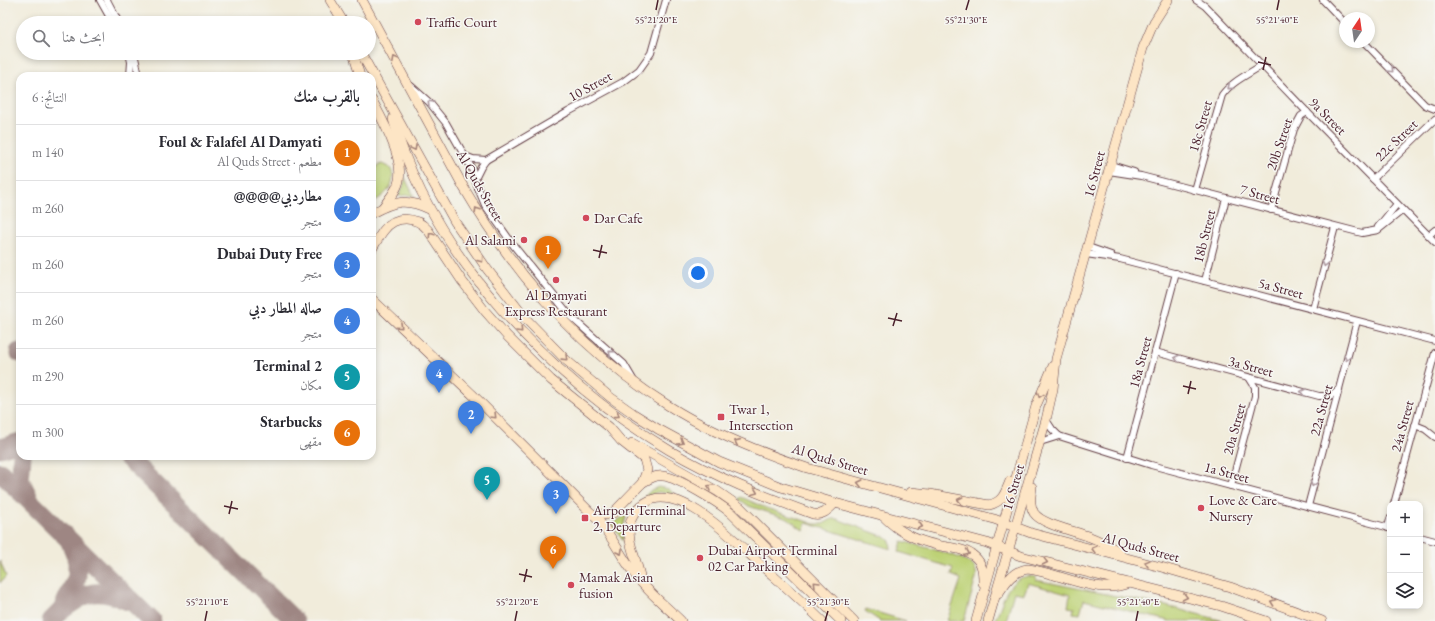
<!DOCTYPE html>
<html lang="ar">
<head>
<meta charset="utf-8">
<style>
  :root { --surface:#fff; --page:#f7f7f7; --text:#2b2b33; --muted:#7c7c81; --line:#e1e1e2; --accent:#111827 }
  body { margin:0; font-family:"EB Garamond",Amiri,serif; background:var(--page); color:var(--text); direction:rtl }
  .controls { position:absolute; right:12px; bottom:12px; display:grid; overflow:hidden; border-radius:8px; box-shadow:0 2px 6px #0003 }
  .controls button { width:36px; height:36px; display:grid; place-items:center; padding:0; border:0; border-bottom:1px solid var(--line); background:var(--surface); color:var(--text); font:20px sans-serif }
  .compass { position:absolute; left:1339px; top:12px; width:36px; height:36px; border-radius:50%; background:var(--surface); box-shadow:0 2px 6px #0003; rotate:13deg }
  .you { position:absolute; left:698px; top:273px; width:14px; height:14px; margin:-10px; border:3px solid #fff; border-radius:50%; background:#1a73e8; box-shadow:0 0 0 6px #1a73e833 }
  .badge { display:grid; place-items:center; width:26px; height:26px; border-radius:50%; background:var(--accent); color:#fff; font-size:13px; font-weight:700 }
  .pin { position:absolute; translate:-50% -33px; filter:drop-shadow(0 1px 2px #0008) }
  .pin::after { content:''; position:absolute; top:21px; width:14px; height:12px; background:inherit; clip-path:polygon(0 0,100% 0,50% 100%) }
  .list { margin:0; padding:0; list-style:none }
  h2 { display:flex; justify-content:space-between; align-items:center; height:52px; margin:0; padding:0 16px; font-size:17px }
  h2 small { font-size:13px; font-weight:400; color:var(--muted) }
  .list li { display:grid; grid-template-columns:26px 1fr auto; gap:12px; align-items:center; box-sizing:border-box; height:56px; padding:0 16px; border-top:1px solid var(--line) }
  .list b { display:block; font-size:15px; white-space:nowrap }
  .list p { margin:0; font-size:13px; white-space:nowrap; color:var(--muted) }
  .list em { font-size:13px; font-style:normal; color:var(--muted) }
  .icon { flex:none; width:22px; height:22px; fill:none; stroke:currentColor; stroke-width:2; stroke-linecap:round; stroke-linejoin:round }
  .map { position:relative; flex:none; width:1435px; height:621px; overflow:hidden; direction:ltr }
  .search { position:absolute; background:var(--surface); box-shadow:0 2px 6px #0003; left:16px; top:16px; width:360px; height:44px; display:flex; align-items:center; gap:10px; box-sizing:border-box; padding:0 14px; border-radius:22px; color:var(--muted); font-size:15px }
  .panel { position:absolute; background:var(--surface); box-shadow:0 2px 6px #0003; left:16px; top:72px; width:360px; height:388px; border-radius:12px; direction:rtl }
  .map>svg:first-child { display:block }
</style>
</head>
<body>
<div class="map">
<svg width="1435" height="621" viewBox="0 0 1435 621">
  <rect width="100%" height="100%" fill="#f6f6f2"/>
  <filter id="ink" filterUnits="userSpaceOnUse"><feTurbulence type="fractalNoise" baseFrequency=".025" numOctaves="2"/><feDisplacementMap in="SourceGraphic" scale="8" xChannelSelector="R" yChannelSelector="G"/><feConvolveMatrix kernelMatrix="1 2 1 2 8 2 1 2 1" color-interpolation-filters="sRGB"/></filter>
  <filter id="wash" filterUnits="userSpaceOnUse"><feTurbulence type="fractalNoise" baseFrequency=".012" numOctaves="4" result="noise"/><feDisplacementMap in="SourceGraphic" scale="16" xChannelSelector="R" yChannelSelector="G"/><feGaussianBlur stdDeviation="0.9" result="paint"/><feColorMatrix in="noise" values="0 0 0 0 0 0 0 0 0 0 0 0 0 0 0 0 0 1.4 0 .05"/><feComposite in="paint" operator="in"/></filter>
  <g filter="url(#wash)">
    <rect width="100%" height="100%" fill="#f1ecdb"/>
    <g fill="#bdd276" stroke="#847850">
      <path d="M382,164L390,168C399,182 385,197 372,202V172L378,165Z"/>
      <polygon points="405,178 414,196 409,195 398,196 403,187"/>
      <polygon points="658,487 669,489 674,494 658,492 644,497 651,490"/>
      <polygon points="741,497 766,508 814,524 823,524 832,519 837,519 885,537 890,541 891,549 806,523 803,530 788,519 749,506 739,499"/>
      <polygon points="627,514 623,528 623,541 611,523 620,519"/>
      <path d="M902,541C916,545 963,556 971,564C976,568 977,573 976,578L964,621H947L961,579L951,575L953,568L899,552Z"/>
      <polygon points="0,561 6,576 0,583"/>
      <path d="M1028,576L1036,577V580L1166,606L1224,621H1169L1084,600L1080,614L1073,613L1074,608L1068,607L1070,595L1028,583L1024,594L1014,592L1006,621H994C1004,604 1004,580 1028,576Z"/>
      <polygon points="866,609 906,621 880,621 865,611"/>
    </g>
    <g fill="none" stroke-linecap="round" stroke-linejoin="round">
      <g stroke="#9e8683" stroke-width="19">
        <polyline points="19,352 20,353"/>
        <polyline points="0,448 20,442"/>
        <polyline points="22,456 20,480 28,496"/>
        <polyline points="126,456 295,621"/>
        <polyline points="0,472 152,621"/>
        <path d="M62,610C88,591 97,587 128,601"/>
        <polyline points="51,621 62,610 77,577 77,559 70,542"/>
      </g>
    </g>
  </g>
  <g filter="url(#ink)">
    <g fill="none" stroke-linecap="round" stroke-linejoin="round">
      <defs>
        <g id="street">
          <polyline points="100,0 113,23"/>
          <polyline points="107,0 119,23"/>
          <polyline points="1196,0 1205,6 1307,112 1435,242"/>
          <polyline points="1323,0 1345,23"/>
          <polyline points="1364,42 1425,105 1435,109"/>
          <polyline points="129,53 131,62 130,76"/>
          <polyline points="134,53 139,76"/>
          <polyline points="411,86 429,102 446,123 472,169 478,188 485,205 514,246 571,317 624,364 634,381"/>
          <polyline points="465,156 473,159 486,160"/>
          <polyline points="1111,165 1134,172"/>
          <polyline points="1109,171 1141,176 1362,233 1378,230 1403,210"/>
          <polyline points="475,179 481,167 486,160 568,112 623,82 639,70 651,53 666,0"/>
          <polyline points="1373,179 1435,119"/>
          <path d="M1195,190L1222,95C1231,82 1249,74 1262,65"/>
          <polyline points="1271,210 1294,129 1301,116 1307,112"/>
          <polyline points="1378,227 1397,204"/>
          <polyline points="1429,235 1435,230"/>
          <polyline points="1088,247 1111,255"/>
          <polyline points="1086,254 1120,259 1435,341"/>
          <polyline points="1205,281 1226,198"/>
          <polyline points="1313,309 1335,227"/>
          <polyline points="1155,352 1319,396 1330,396 1339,389"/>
          <polyline points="1046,420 1052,429 1059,436 1151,465 1390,528"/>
          <polyline points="1415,425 1425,429 1435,437"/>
          <polyline points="1040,442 1059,436"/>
          <polyline points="1127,458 1176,273"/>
          <polyline points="1231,486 1255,396 1255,387 1250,379"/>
          <polyline points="1394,504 1435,353"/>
          <polyline points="1308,506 1357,321"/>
          <polyline points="1388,528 1390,519"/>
          <polyline points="1420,537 1435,541"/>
        </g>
        <g id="secondary">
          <polyline points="330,0 344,23"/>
          <path d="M362,0L464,188C515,275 583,353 669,406C712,433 759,452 807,468L994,519L1031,533L1161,567L1230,587L1322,621"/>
          <polyline points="353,53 360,76"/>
          <polyline points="361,53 455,222 487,269 526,319 566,360 610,397 634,414 658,429 719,462 781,487 835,503 987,543 1021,556 1221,606 1266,621"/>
          <path d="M372,100C383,121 406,161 398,184C395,193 388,200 383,207"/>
          <path d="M393,119C431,254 550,379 669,450C715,477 763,496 813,514C823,516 828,510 835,503"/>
          <path d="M372,213C395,201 406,198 429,209"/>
          <path d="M372,249C376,243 379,236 384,230C396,215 416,216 428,230L462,281L485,311L507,336L551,380L609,427L621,441L644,459L647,470L642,483L613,513L607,515L593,514"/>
          <path d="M372,299L472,394L598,520C612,536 620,555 633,572C646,591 665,605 681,621"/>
          <polyline points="632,443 717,491 740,507 854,621"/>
          <path d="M642,483C649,479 655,475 663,476C677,477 719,503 731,513L841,621"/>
          <path d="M1032,487C1031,496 1029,505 1034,513C1042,525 1076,531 1090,537C1101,541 1111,547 1120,552"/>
          <path d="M911,492L930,494L989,505C1003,502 1005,493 1010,481"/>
          <path d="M883,516C899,532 915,540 937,545C949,548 965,548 975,557C983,564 983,573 983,583"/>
          <path d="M641,582C639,562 624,540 631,520C634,513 639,507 645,503C678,480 736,542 759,563C780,582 802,601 822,621"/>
          <path d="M998,594C1006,582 1012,571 1028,569C1061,573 1096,596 1129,583"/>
          <polyline points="976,621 1036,406 1053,366"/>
          <polyline points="988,621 1046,420 1053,389 1056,359 1143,48 1154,22 1168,0"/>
        </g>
      </defs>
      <use href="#street" stroke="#633e45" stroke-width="8"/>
      <use href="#secondary" stroke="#633e45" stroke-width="10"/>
      <use href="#street" stroke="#fff" stroke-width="6"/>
      <use href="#secondary" stroke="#fde5c5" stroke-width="9"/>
    </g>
    <defs><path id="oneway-chevron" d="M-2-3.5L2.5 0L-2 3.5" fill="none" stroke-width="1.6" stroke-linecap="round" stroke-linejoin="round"/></defs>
    <g stroke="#a48278">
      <use href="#oneway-chevron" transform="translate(395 59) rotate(-118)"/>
      <use href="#oneway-chevron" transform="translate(414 148) rotate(62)"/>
      <use href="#oneway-chevron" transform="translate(477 210) rotate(-122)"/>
      <use href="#oneway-chevron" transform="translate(431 235) rotate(-123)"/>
      <use href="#oneway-chevron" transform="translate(481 260) rotate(54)"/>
      <use href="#oneway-chevron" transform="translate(400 326) rotate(43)"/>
      <use href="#oneway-chevron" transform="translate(520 330) rotate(47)"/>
      <use href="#oneway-chevron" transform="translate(565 358) rotate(44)"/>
      <use href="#oneway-chevron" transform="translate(1040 395) rotate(110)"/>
      <use href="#oneway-chevron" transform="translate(617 415) rotate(36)"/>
      <use href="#oneway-chevron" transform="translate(494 416) rotate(45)"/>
      <use href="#oneway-chevron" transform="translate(681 442) rotate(29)"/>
      <use href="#oneway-chevron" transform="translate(737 442) rotate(-156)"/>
      <use href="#oneway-chevron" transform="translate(860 483) rotate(-166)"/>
      <use href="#oneway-chevron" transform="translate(710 487) rotate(-150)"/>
      <use href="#oneway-chevron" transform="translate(755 492) rotate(22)"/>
      <use href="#oneway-chevron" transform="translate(960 500) rotate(-168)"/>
      <use href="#oneway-chevron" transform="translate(920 526) rotate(15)"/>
      <use href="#oneway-chevron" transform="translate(1094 549) rotate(-165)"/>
      <use href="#oneway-chevron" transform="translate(620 552) rotate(61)"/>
      <use href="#oneway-chevron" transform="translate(967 553) rotate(23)"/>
      <use href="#oneway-chevron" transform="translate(1045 562) rotate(14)"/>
      <use href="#oneway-chevron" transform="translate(1147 563) rotate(-165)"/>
      <use href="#oneway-chevron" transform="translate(816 584) rotate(-135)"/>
      <use href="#oneway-chevron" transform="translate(1185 597) rotate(14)"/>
      <use href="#oneway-chevron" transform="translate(1273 602) rotate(-160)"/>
    </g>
    <g stroke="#ae9aa0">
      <use href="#oneway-chevron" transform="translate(1391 70) rotate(46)"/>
      <use href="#oneway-chevron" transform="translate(1230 87) rotate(140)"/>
      <use href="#oneway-chevron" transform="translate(430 103) rotate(-135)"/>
      <use href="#oneway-chevron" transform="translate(1325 264) rotate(105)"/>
      <use href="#oneway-chevron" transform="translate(611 353) rotate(-140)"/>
      <use href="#oneway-chevron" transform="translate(1177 358) rotate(-165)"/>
      <use href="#oneway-chevron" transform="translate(1347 358) rotate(104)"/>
      <use href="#oneway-chevron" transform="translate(1303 392) rotate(-166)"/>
      <use href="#oneway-chevron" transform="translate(1313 484) rotate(105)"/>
    </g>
  </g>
  <path fill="none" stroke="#4a1f2b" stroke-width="1.5" d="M656,10L658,0M966,10L969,0M1277,10L1279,0M1258,62L1271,65M1263,70L1266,57M593,250L607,253M599,258L602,245M888,318L902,321M893,326L897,313M1183,386L1196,389M1188,394L1191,381M224,506L238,509M229,514L232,501M519,574L532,577M524,582L527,569M205,621L207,611M515,621L517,611M825,621L828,611M1136,621L1138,611"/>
  <g fill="#d1495b" stroke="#f6f6f2" stroke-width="1.5">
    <circle cx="418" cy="22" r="4"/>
    <circle cx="586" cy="218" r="4"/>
    <circle cx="524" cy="240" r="4"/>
    <circle cx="556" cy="280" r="4"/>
    <rect x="717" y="413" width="8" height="8" rx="2"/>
    <circle cx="1201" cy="508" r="4"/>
    <rect x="581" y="514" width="8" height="8" rx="2"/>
    <circle cx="700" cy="558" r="4"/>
    <circle cx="571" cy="585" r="4"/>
  </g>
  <g text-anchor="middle" stroke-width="3" stroke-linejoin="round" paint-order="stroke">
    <g font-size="14" fill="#4a1f2b" stroke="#f6f6f2" text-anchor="start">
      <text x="426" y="27">Traffic Court</text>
      <text x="594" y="223">Dar Cafe</text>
      <text x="516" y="245" text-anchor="end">Al Salami</text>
      <text x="556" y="300" text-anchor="middle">Al Damyati<tspan x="556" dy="16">Express Restaurant</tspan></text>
      <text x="729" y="414">Twar 1,<tspan x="729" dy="16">Intersection</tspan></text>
      <text x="1209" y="505">Love &amp; Care<tspan x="1209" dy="16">Nursery</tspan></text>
      <text x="593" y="515">Airport Terminal<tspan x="593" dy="16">2, Departure</tspan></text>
      <text x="708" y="555">Dubai Airport Terminal<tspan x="708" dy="16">02 Car Parking</tspan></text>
      <text x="579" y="582">Mamak Asian<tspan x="579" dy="16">fusion</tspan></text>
    </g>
    <g font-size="14" fill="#4a1f2b" stroke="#f6f6f2">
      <text transform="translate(590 86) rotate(-29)" y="5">10 Street</text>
      <text transform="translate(1328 116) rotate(45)" y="5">9a Street</text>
      <text transform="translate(1200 126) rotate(-74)" y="5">18c Street</text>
      <text transform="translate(1396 140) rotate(-44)" y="5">22c Street</text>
      <text transform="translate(1279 144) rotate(-71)" y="5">20b Street</text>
      <text transform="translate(1094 174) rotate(-75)" y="5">16 Street</text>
      <text transform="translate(480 185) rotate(60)" y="5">Al Quds Street</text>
      <text transform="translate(1260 194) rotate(15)" y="5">7 Street</text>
      <text transform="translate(1204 236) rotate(-76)" y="5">18b Street</text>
      <text transform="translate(1281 288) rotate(15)" y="5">5a Street</text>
      <text transform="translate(1140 362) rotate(-75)" y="5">18a Street</text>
      <text transform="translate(1251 366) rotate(15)" y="5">3a Street</text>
      <text transform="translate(1321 410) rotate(-75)" y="5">22a Street</text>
      <text transform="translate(1402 426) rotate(-75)" y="5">24a Street</text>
      <text transform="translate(1234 429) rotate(-75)" y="5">20a Street</text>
      <text transform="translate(830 459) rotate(17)" y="5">Al Quds Street</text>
      <text transform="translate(1227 472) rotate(15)" y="5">1a Street</text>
      <text transform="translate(1013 487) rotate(-74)" y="5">16 Street</text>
      <text transform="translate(1141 547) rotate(15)" y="5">Al Quds Street</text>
    </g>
  </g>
  <g font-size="10" text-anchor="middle" fill="#4a1f2b" stroke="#f6f6f2" stroke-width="3" stroke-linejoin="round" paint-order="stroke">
    <text x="656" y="23">55°21'20"E</text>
    <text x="966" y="23">55°21'30"E</text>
    <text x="1277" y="23">55°21'40"E</text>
    <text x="207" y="605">55°21'10"E</text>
    <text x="517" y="605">55°21'20"E</text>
    <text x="828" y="605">55°21'30"E</text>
    <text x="1138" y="605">55°21'40"E</text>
  </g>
</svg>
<div class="controls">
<button>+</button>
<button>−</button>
<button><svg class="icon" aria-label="layers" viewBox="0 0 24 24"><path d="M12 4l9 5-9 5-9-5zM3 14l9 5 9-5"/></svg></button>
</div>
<svg class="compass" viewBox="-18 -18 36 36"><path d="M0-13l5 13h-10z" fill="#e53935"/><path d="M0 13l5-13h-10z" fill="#7c7c81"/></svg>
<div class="you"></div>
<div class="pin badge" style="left:548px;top:269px;background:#e8710a">1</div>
<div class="pin badge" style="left:471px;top:434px;background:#3f7fe0">2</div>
<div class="pin badge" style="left:556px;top:514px;background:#3f7fe0">3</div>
<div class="pin badge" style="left:439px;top:393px;background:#3f7fe0">4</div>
<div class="pin badge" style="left:487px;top:500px;background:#0f9aa8">5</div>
<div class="pin badge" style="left:553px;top:569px;background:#e8710a">6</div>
<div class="search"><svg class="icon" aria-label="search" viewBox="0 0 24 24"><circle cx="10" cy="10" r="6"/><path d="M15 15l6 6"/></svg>ابحث هنا</div>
<section class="panel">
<h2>بالقرب منك<small>النتائج: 6</small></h2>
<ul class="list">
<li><span class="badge" style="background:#e8710a">1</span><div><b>Foul &amp; Falafel Al Damyati</b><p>مطعم · Al Quds Street</p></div><em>140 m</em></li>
<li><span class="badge" style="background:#3f7fe0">2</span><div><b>مطاردبي@@@@</b><p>متجر</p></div><em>260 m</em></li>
<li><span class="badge" style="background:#3f7fe0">3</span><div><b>Dubai Duty Free</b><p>متجر</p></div><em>260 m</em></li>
<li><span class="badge" style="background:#3f7fe0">4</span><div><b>صاله المطار دبي</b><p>متجر</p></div><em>260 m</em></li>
<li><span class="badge" style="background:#0f9aa8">5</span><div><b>Terminal 2</b><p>مكان</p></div><em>290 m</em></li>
<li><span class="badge" style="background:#e8710a">6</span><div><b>Starbucks</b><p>مقهى</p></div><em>300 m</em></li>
</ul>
</section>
</div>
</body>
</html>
